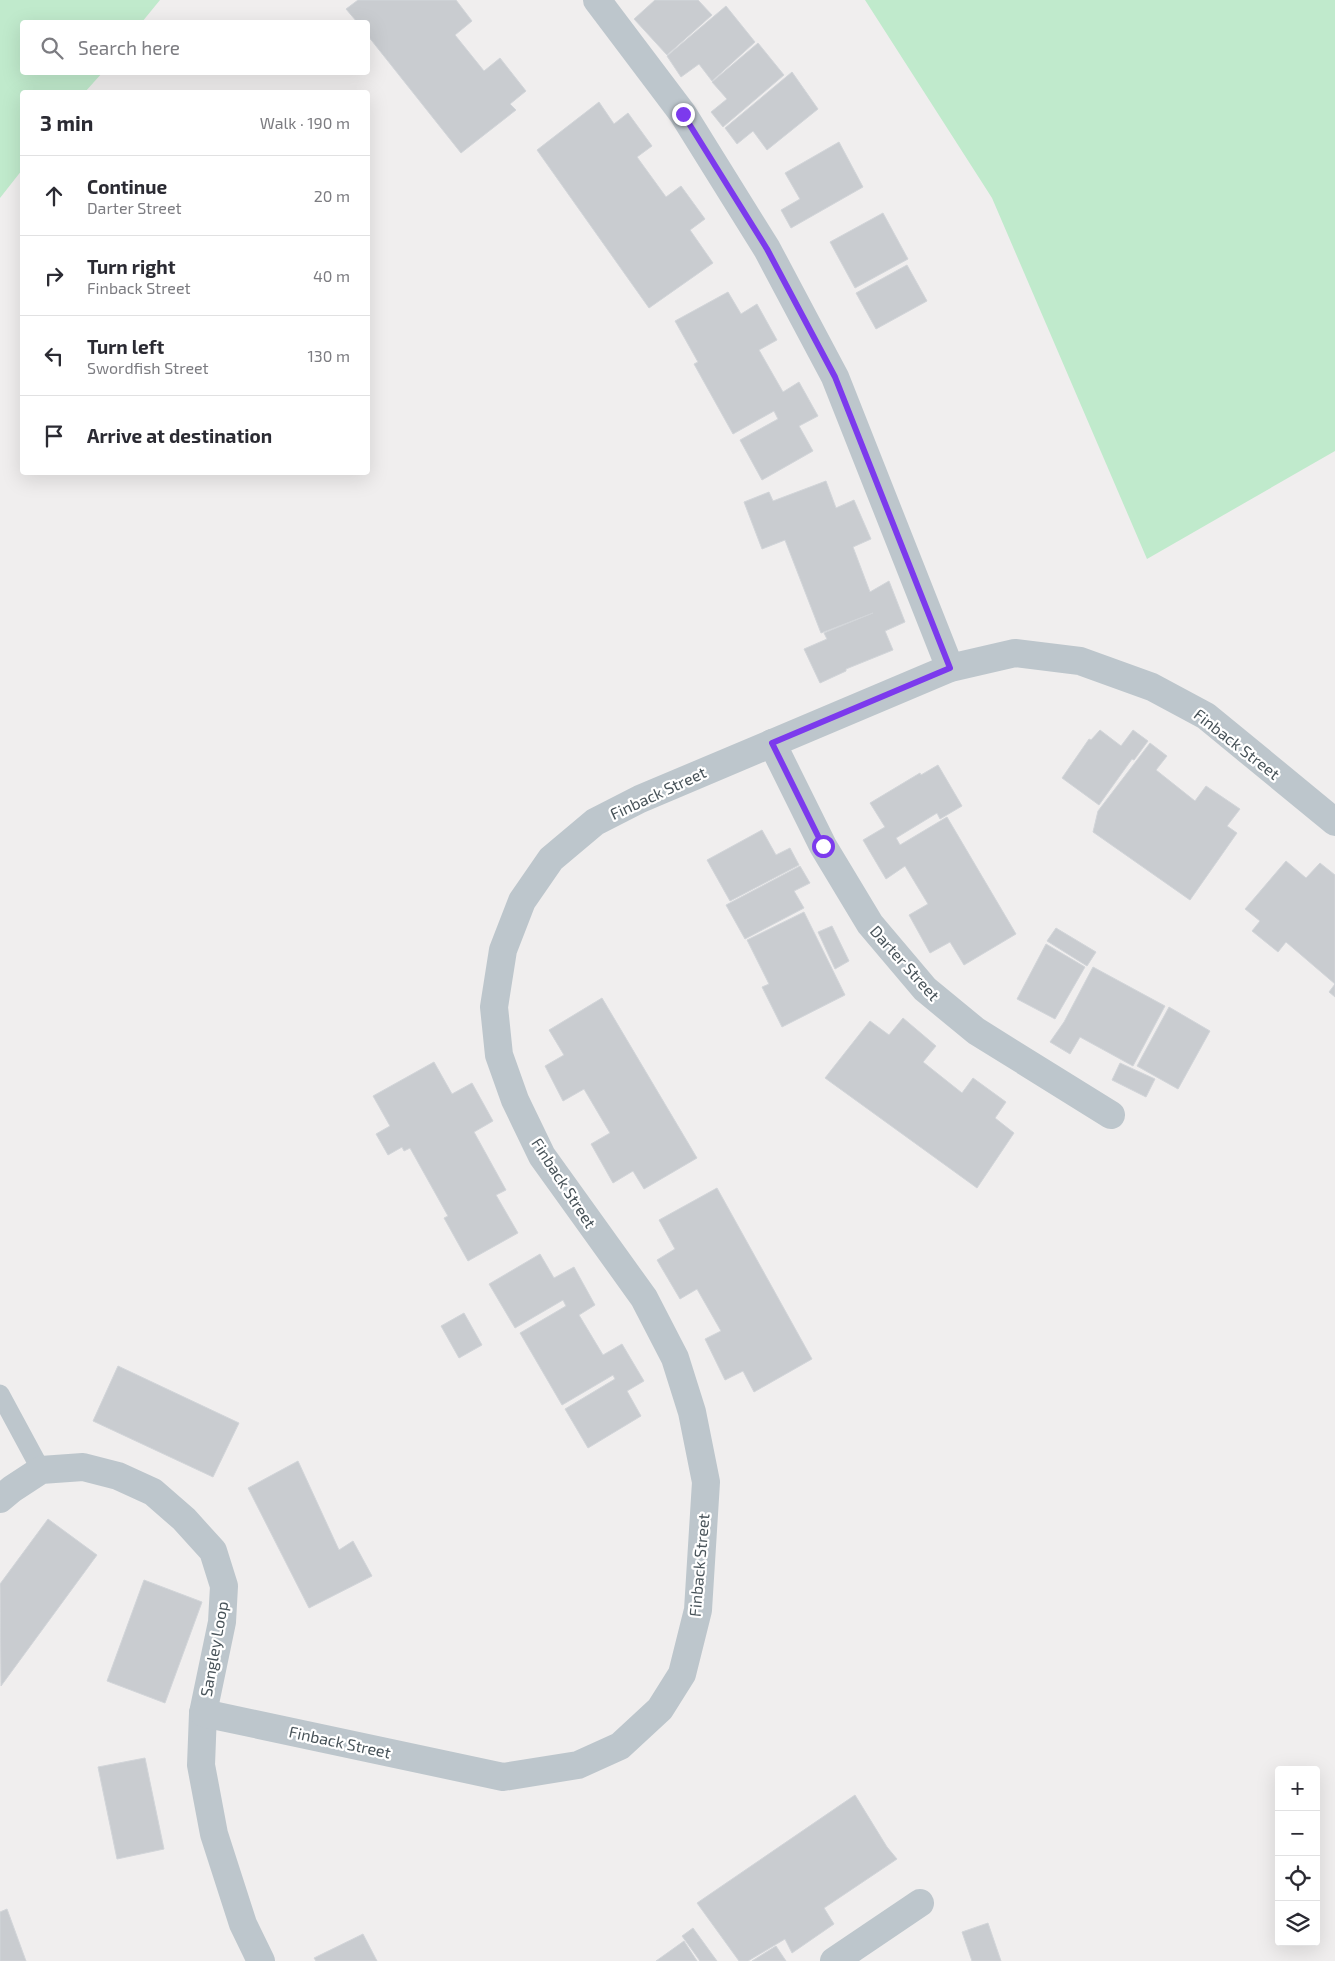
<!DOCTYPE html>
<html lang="en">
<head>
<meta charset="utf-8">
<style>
  :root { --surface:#fff; --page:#f7f7f7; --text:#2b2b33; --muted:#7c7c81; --line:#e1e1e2 }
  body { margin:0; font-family:"Exo 2",sans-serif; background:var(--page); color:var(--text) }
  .controls { position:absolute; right:15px; bottom:15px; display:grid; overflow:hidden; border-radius:5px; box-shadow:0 5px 20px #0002 }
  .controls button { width:45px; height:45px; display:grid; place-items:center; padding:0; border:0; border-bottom:1px solid var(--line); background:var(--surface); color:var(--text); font:25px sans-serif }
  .stop { position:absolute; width:15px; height:15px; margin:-11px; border:4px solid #7c3aed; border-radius:50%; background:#fff }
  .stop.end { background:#7c3aed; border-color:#fff; box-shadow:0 1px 5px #0008 }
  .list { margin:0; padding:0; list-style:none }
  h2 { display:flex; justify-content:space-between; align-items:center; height:65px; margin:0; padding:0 20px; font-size:21px }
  h2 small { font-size:16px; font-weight:400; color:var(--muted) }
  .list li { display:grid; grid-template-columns:32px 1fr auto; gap:15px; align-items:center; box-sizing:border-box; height:80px; padding:0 20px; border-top:1px solid var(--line) }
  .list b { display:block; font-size:19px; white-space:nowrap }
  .list p { margin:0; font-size:16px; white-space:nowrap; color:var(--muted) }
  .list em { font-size:16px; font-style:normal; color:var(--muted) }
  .icon { flex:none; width:28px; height:28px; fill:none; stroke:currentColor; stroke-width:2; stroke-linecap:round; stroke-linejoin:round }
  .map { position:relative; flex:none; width:1335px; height:1961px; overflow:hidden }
  .search { position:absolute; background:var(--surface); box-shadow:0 5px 20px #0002; left:20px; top:20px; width:350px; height:55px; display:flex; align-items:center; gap:12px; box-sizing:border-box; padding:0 18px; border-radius:5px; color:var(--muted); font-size:19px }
  .panel { position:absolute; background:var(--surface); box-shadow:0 5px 20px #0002; left:20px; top:90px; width:350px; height:385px; border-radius:5px }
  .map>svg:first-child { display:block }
</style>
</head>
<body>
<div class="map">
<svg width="1335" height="1961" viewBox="0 0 1335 1961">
  <rect width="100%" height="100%" fill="#f0eeee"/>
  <g fill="#c0eacc">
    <polygon points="0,0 160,0 142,22 22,22 22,72 102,73 85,92 22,92 22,170 0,198"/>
    <polygon points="865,0 1335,0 1335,451 1147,559 992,198"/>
  </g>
  <g fill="#c9ccd0" stroke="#d2d5d9">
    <polygon points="358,0 456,0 472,21 455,35 484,71 500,58 526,91 510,104 516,110 461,153 368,36 368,22 357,22 346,9"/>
    <polygon points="655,0 698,0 712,15 667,55 634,19"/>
    <polygon points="726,6 755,42 712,81 699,64 681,77 667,56"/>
    <polygon points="758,43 784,75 723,127 711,112 727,99 712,82"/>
    <polygon points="792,72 818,109 767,150 753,131 737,144 725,128"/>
    <polygon points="599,102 614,124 628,113 652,146 637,157 666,197 681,186 705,219 690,230 713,263 649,308 537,150"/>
    <polygon points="839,142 863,187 791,228 781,210 800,199 785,173"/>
    <polygon points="883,213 908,259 855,288 830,242"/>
    <polygon points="907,265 927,301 876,329 856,293"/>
    <polygon points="728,292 741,314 757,304 777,340 759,350 783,392 799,382 818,416 799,426 813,451 762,480 740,440 778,419 774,411 733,434 694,364 698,362 675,321"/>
    <polygon points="826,481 836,508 854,500 871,539 853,547 870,592 889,581 905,622 885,631 893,650 846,669 846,671 820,683 804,649 827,639 824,633 873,613 821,633 785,540 762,549 744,502 769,492 773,501"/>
    <polygon points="1100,730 1121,746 1133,730 1148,741 1134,760 1132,759 1099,805 1062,778 1089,739 1091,740"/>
    <polygon points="1150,743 1167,756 1156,770 1195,801 1206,786 1240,809 1227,826 1237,833 1190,900 1093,832 1098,811"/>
    <polygon points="938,765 962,806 940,819 937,813 896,838 900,845 947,817 1016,934 964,965 950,942 930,953 909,915 928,904 905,866 886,879 863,840 885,827 870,803 920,773 921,775"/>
    <polygon points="762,830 776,855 790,848 799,865 730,901 707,860"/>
    <polygon points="1286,861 1306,878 1320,863 1335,875 1335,997 1329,992 1335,984 1286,942 1278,952 1252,931 1260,921 1245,909"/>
    <polygon points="800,866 810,883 794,891 804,908 745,939 726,905"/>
    <polygon points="804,912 845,995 782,1027 762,987 769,984 747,940"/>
    <polygon points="832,926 849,961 835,969 818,932"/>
    <polygon points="1056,928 1096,952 1087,966 1047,941"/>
    <polygon points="1046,944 1085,967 1055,1019 1017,999"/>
    <polygon points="1093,967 1165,1006 1133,1066 1080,1037 1070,1054 1050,1042 1064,1022"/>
    <polygon points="602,998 697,1158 644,1189 633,1171 613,1183 591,1144 610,1133 584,1089 563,1101 545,1066 564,1055 549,1030"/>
    <polygon points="1169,1007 1210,1031 1178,1089 1137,1066"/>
    <polygon points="903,1018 936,1046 923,1062 962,1093 973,1078 1006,1102 995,1118 1014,1133 977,1188 825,1078 870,1021 889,1035"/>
    <polygon points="434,1062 452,1094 472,1083 493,1121 474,1132 506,1190 496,1195 518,1233 468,1261 444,1218 448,1216 410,1148 404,1151 402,1147 388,1155 376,1134 390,1126 373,1096"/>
    <polygon points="1120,1063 1155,1079 1146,1097 1112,1080"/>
    <polygon points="717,1188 812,1359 754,1392 743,1371 725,1380 705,1339 721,1331 697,1289 680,1299 657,1260 675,1249 659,1220"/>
    <polygon points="540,1254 554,1278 574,1267 595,1305 579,1315 603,1355 622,1344 644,1381 627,1391 641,1416 588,1448 565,1409 615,1379 613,1375 562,1405 520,1333 566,1306 563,1300 515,1328 489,1284"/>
    <polygon points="464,1313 482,1345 459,1358 441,1326"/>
    <polygon points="118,1366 239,1423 213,1477 93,1421"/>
    <polygon points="298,1461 339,1550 353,1541 372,1576 309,1608 248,1488"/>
    <polygon points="48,1519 97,1555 1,1686 0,1584"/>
    <polygon points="144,1580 202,1602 165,1703 107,1681"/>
    <polygon points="145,1758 164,1849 117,1859 98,1767"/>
    <polygon points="855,1795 887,1847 897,1859 824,1908 834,1924 792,1953 785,1939 748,1961 739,1961 697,1903"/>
    <polygon points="7,1909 26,1961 0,1961 0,1912"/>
    <polygon points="988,1923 1001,1961 972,1961 962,1932"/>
    <polygon points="693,1928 717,1961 700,1961 682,1936"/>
    <polygon points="363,1934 377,1961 316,1961 314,1958"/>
    <polygon points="684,1941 697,1961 656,1961"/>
    <polygon points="776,1946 786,1961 752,1961"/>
  </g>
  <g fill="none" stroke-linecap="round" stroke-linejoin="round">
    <polyline stroke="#bdc6cc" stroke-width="19" points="0,1394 41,1470"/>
    <g stroke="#bdc6cc" stroke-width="28">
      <polyline points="597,0 683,114 767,249 835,377 950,668"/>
      <polyline points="772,743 823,846 870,924 925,989 976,1031 1111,1115"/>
      <polyline points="0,1499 12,1489 41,1470 83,1467 118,1476 153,1492 184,1519 213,1551 224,1586 222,1622 203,1713 201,1765 214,1834 243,1924 261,1961"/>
      <polyline points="203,1713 503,1777 578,1765 620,1746 660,1709 682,1674 698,1610 706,1482 692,1412 675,1358 644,1298 542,1156 515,1100 499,1055 494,1007 503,950 522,901 551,859 595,822 640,799 950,668 1015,653 1080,661 1152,687 1206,716 1335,822"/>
      <polyline points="834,1961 920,1903"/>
    </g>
  </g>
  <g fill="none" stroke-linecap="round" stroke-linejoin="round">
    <polyline stroke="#7c3aed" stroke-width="6" points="683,114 767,249 835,377 950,668 772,743 823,846"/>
  </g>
  <g text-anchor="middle" stroke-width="4.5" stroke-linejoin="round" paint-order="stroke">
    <g font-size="16" fill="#485359" stroke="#fff">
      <text transform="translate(1237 744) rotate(38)" y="6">Finback Street</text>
      <text transform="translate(658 793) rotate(-25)" y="6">Finback Street</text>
      <text transform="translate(905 963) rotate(48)" y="6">Darter Street</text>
      <text transform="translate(564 1183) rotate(57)" y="6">Finback Street</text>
      <text transform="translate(699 1565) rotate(-85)" y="6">Finback Street</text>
      <text transform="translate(214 1649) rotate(-80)" y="6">Sangley Loop</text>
      <text transform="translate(340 1742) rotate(12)" y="6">Finback Street</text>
    </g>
  </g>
</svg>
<div class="controls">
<button>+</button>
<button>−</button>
<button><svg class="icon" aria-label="locate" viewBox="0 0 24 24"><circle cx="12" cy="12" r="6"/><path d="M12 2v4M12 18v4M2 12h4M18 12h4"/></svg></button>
<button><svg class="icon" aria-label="layers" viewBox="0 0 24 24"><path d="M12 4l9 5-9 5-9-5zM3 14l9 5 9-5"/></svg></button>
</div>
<div class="stop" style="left:823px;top:846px"></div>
<div class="stop end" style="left:683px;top:114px"></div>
<div class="search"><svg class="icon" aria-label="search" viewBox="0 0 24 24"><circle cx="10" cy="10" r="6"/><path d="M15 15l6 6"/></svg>Search here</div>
<section class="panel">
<h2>3 min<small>Walk · 190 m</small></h2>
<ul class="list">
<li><svg class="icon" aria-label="ahead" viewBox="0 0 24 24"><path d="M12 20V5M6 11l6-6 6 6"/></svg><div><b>Continue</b><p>Darter Street</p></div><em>20 m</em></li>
<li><svg class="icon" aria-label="right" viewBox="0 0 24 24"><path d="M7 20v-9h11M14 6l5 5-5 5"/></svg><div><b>Turn right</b><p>Finback Street</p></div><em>40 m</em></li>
<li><svg class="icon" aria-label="left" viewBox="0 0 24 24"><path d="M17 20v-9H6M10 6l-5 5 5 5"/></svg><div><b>Turn left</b><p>Swordfish Street</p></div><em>130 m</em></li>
<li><svg class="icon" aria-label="arrive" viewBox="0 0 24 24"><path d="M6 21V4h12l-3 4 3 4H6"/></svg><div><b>Arrive at destination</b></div></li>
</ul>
</section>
</div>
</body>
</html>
